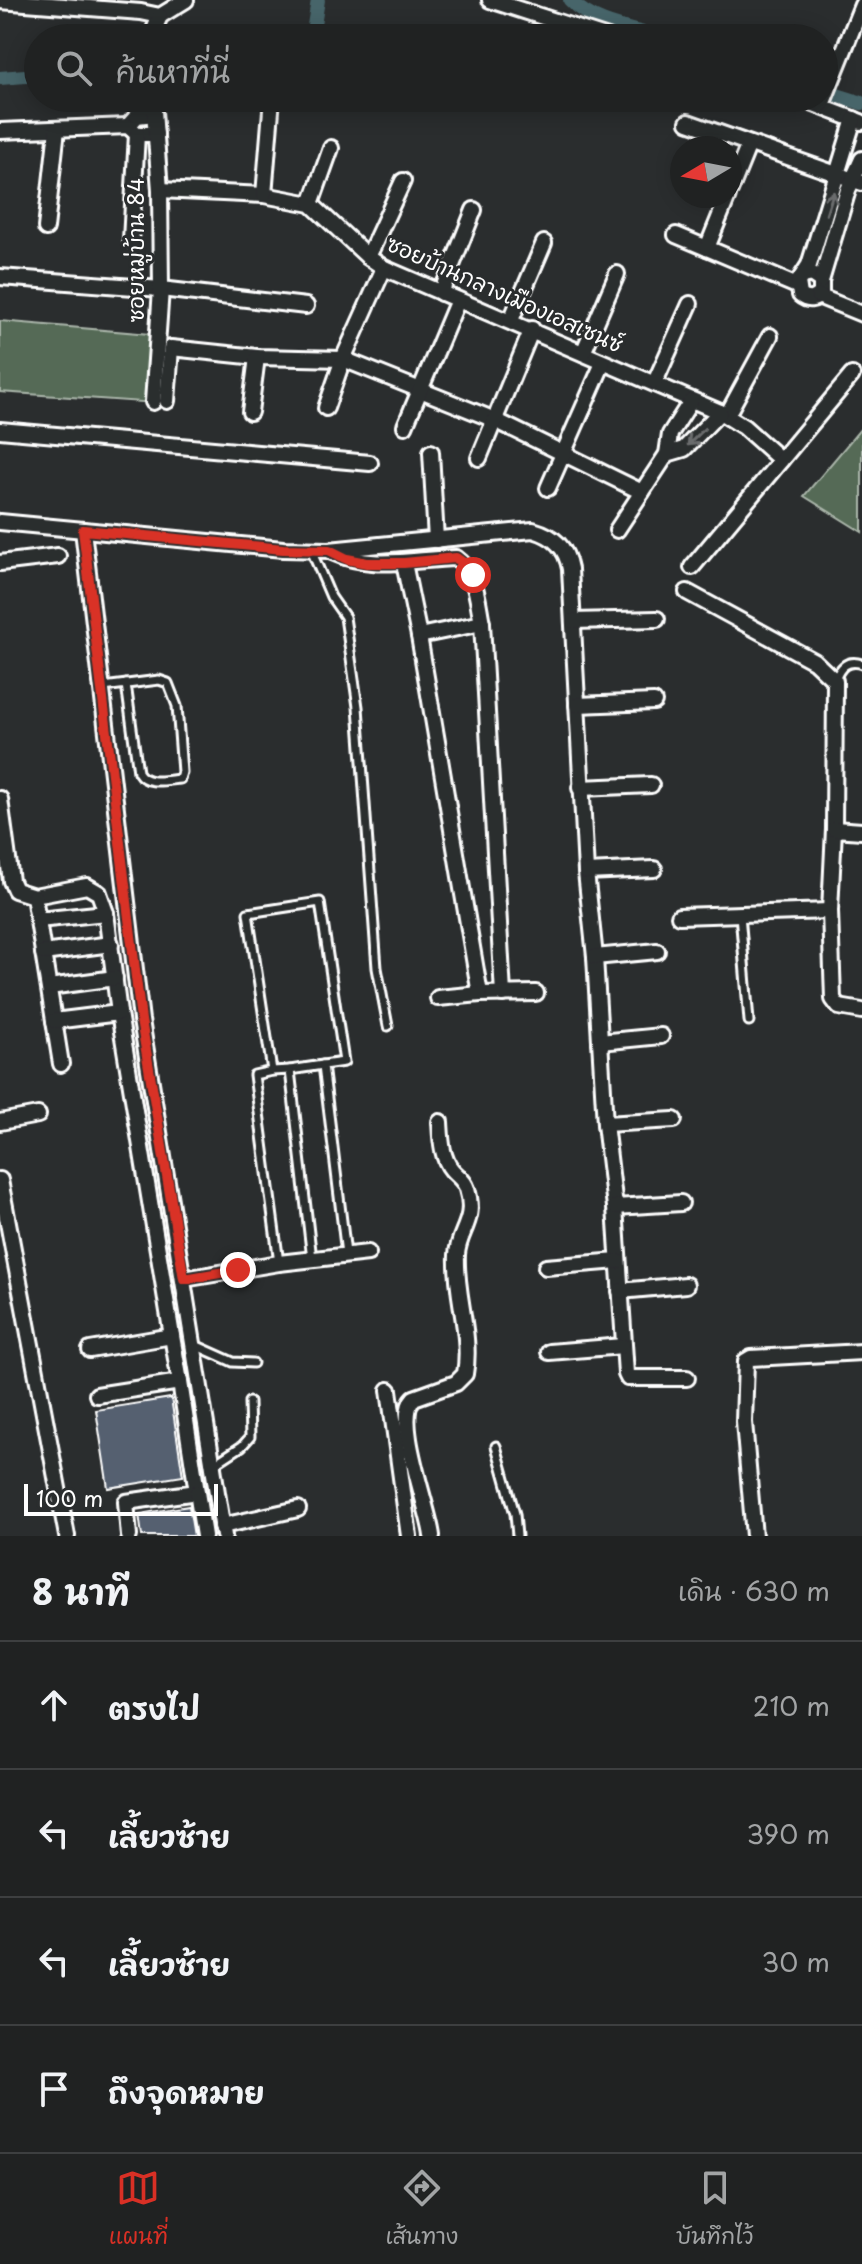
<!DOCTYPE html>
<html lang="th">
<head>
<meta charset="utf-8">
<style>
  :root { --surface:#202222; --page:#282a2a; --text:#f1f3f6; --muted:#a2a4a5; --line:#3d3f40; --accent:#d93025 }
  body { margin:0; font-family:"Playpen Sans","Playpen Sans Thai",sans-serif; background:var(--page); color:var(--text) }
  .compass { position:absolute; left:670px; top:136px; width:72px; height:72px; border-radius:50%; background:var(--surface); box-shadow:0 4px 20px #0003; rotate:260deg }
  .scale { position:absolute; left:24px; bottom:20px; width:194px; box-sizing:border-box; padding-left:8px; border:4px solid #fff; border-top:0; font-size:22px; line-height:28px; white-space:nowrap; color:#fff; -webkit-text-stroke:6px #2a2d2e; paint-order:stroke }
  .stop { position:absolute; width:24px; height:24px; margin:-18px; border:6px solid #d93025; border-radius:50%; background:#fff }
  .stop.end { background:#d93025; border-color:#fff; box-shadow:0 2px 8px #0008 }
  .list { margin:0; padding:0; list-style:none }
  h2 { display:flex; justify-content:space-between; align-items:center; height:104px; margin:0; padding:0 32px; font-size:34px }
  h2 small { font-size:26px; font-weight:400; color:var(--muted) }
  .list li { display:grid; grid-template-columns:52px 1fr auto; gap:24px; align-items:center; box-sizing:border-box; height:128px; padding:0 32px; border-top:2px solid var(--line) }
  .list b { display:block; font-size:30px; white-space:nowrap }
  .list em { font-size:26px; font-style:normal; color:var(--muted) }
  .icon { flex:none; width:44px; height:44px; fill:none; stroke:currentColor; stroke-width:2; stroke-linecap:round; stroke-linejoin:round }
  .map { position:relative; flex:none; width:862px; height:1536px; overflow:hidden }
  .search { position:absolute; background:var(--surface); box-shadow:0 4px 20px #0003; left:24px; right:24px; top:24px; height:88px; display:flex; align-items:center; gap:20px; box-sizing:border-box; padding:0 28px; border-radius:44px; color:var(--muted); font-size:30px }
  .sheet { height:616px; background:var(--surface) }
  nav { display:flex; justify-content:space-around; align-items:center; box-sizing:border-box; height:112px; border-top:2px solid var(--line); background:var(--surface); font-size:22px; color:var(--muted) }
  nav a { display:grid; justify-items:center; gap:4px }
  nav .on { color:var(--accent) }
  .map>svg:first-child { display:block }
</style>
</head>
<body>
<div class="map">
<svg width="862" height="1536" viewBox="0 0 862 1536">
  <rect width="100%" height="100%" fill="#2a2d2e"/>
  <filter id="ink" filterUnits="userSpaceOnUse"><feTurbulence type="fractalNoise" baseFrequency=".0125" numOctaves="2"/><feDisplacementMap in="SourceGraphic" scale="16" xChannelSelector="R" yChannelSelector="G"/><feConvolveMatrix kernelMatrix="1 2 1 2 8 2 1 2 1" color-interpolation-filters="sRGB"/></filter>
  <g filter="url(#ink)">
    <g fill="#556b56" stroke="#aab5aa" stroke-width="2">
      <polygon points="0,321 161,335 156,403 0,392"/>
      <polygon points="862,427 862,532 804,496"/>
    </g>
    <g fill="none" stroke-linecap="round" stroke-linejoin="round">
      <g stroke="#47656a" stroke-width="14">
        <path d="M570,0C593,25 632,29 663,38"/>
        <polyline points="312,38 318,0"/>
        <polyline points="0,78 38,75"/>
        <polyline points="824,91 862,103"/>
      </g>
    </g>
    <g fill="#556070" stroke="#fff" stroke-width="2">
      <polygon points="171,1398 183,1476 108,1488 96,1410"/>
      <polygon points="189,1506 194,1536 142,1536 139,1514"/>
    </g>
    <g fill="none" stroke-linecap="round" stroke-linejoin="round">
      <defs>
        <g id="service">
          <polyline points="311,550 331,597 345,617 358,707 377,968 388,1026"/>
          <path d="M835,680C840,667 847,659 862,664"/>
          <path d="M103,687L159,680L168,683L177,706L182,772L180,779C166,780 146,786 138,772L126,684"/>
          <polyline points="740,914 749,1021"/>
          <polyline points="290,1070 323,1065"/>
          <polyline points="272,1071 290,1070 312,1259"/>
          <polyline points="279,1263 254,1075 272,1071 248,913 320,902 344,1062 323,1065 346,1254"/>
          <polyline points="195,1345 233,1362 253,1363"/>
          <polyline points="496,1446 515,1514 517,1536"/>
          <polyline points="213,1465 242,1446 250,1437 249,1402"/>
        </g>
        <g id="minor">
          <polyline points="490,0 608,38"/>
          <polyline points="0,1 141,12 160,16 186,0"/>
          <polyline points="153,38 154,30 160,16"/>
          <polyline points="798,98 861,122"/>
          <polyline points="822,105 862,5"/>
          <polyline points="688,122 862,183"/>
          <polyline points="128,126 137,116 154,114"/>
          <polyline points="0,131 128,126 137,134 156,134"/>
          <polyline points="160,190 264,195 311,204 368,257 384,268 720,412 744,427 781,460"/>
          <polyline points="730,191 749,144"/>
          <polyline points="264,195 272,98"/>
          <polyline points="311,204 331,148"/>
          <polyline points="46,228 57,129"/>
          <polyline points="676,235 797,286"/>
          <polyline points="131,240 137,134"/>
          <polyline points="707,248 728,196"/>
          <polyline points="368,257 403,181"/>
          <path d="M803,276L811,274L821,281V293C815,301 807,301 800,295L798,282L809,265L854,119"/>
          <polyline points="0,277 161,289 306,306"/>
          <polyline points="821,281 848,190 862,159"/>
          <polyline points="441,293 474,210"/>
          <polyline points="818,296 862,314"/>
          <polyline points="511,320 544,243"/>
          <polyline points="583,353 617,274"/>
          <polyline points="655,382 690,304"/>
          <polyline points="167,401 171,348 257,357 343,359 495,420 642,492"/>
          <polyline points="153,402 161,289 160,190 153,98"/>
          <polyline points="326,408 343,359 384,268"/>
          <polyline points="250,412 257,357"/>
          <polyline points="727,415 770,336"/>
          <polyline points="405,426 458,300"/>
          <polyline points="0,430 370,463"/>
          <polyline points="431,452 436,540"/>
          <polyline points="667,454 684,449 720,412"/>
          <polyline points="479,458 532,329"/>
          <polyline points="548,488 603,363"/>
          <path d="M0,522L283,549L329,550L533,530C554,536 566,547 570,569L586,872L595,957L605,1124L615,1207L626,1374L628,1378H687"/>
          <polyline points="83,530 141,1020 224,1536"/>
          <polyline points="617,530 667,454 670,434 691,401"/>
          <path d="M332,552C373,571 413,559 456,558C477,573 477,599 482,623L503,994"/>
          <polyline points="0,563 58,556"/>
          <polyline points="404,563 419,636 480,994 536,993"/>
          <polyline points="692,567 852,375"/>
          <polyline points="687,592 814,661 835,681 834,829 830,911 833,999 839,1007 862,1011"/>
          <polyline points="573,621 657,619"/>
          <polyline points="419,636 482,623"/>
          <polyline points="577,705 654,702"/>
          <polyline points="580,788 651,785"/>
          <polyline points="0,799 11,881 15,890 34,896 87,886 99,893 106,913 119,1013 172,1336"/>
          <polyline points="834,829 862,831"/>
          <polyline points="586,872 654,869"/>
          <polyline points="34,896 61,1064"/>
          <polyline points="679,916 830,911"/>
          <polyline points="38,920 106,913"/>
          <polyline points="43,953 111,944"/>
          <polyline points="595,957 657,951"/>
          <polyline points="49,987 115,978"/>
          <polyline points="438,998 480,994"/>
          <polyline points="54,1021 119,1013"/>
          <polyline points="600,1042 661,1036"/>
          <polyline points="0,1122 38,1115"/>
          <polyline points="605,1124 674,1120"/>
          <polyline points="0,1180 67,1536"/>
          <polyline points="615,1207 681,1203"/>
          <polyline points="546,1267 618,1261"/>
          <polyline points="184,1279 279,1263 368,1253"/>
          <polyline points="620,1291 686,1285"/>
          <polyline points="90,1350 172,1336 180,1382"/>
          <polyline points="549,1352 623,1346"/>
          <polyline points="389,1390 409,1536"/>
          <polyline points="97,1395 180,1382 197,1492 126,1502 129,1536"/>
          <polyline points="197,1492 204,1536"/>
          <polyline points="222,1526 298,1509"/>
          <path d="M432,1536C429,1507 393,1419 414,1398L456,1383L465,1374C472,1334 455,1295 457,1255C458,1231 477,1221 467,1189C464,1179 458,1177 452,1170C441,1157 441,1137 440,1122"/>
          <polyline points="754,1536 744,1422 746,1361 751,1358 862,1352"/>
        </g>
      </defs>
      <use href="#service" stroke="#fff" stroke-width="13"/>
      <use href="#minor" stroke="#fff" stroke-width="20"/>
      <use href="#service" stroke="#2a2d2e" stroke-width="7"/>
      <use href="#minor" stroke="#2a2d2e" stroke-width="14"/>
    </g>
    <defs><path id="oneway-shaft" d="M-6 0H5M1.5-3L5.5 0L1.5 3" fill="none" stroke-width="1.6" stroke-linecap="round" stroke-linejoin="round" transform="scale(2)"/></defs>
    <g stroke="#6a6c6d">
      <use href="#oneway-shaft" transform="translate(830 203) rotate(-72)"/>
      <use href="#oneway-shaft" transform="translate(696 437) rotate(135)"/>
    </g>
  </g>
  <g fill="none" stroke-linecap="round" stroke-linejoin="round" filter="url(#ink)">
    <polyline stroke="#d93025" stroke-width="10" points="238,1270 184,1279 141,1020 83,530 283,549 329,550 347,559 367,563 404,563 456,558 465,564 473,575"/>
  </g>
  <g text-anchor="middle" stroke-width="6" stroke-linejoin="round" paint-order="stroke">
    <g font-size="22" fill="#fff" stroke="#2a2d2e">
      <text transform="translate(136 250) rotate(-90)" y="8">ซอยหมู่บ้าน 84</text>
      <text transform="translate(505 294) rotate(24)" y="8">ซอยบ้านกลางเมืองเอสเซนซ์</text>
    </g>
  </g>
</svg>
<svg class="compass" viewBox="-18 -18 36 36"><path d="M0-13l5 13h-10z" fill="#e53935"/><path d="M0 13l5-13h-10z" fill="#a2a4a5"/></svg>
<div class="scale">100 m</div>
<div class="stop" style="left:473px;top:575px"></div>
<div class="stop end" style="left:238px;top:1270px"></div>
<div class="search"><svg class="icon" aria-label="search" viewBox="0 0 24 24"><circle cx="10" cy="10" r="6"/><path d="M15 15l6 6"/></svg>ค้นหาที่นี่</div>
</div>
<section class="sheet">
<h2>8 นาที<small>เดิน · 630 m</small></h2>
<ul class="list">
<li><svg class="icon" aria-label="ahead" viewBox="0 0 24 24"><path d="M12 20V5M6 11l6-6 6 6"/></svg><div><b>ตรงไป</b></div><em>210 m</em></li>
<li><svg class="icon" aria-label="left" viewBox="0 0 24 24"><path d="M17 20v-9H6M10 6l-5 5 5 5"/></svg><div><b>เลี้ยวซ้าย</b></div><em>390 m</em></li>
<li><svg class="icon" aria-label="left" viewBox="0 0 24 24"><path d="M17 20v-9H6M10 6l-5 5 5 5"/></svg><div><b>เลี้ยวซ้าย</b></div><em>30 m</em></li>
<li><svg class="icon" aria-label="arrive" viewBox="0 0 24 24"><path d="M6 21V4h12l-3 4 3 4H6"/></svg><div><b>ถึงจุดหมาย</b></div></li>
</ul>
</section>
<nav>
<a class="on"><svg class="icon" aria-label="map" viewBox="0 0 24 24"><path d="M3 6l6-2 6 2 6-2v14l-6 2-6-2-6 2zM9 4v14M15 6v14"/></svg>แผนที่</a>
<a><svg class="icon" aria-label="directions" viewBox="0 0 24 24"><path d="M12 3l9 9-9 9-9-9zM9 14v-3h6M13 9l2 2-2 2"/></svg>เส้นทาง</a>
<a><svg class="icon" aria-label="saved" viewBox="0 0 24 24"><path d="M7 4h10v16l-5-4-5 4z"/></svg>บันทึกไว้</a>
</nav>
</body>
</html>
